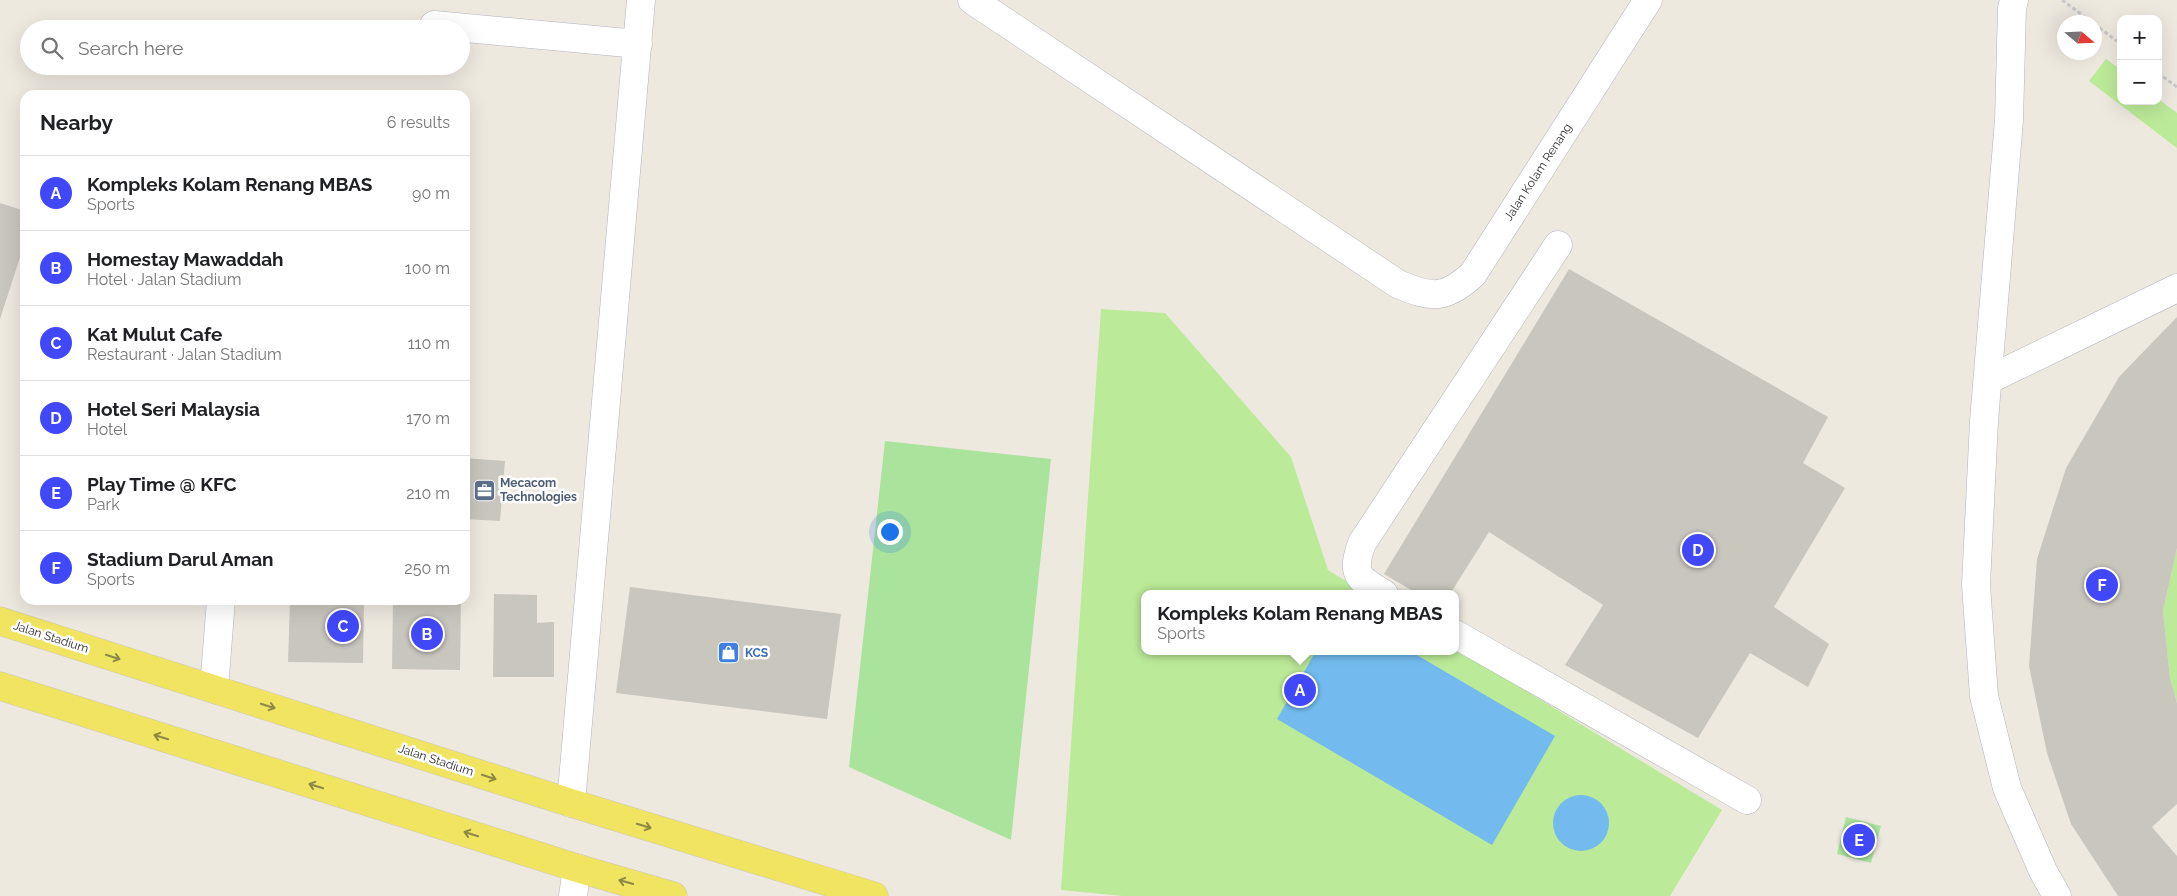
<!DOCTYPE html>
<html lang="en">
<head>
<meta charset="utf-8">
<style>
  :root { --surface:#fff; --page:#f6f6f6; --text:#202124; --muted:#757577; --line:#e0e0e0; --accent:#4148f9 }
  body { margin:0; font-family:Raleway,sans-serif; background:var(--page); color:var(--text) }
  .controls { position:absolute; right:15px; top:15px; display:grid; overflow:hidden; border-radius:10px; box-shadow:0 5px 20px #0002 }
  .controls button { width:45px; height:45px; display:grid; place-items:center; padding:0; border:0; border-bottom:1px solid var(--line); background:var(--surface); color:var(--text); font:25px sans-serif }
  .compass { position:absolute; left:2057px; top:15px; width:45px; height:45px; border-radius:50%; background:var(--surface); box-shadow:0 5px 20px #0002; rotate:109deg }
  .you { position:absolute; left:889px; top:531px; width:18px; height:18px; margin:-12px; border:4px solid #fff; border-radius:50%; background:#1a73e8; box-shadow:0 0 0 8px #1a73e833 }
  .badge { display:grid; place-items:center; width:32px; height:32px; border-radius:50%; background:var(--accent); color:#fff; font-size:16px; font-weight:700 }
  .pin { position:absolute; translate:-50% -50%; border:2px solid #fff; box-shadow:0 1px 5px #0006 }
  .popup { position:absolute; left:1141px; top:590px; width:318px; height:65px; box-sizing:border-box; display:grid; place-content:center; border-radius:10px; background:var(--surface); filter:drop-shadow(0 1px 4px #0005); font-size:16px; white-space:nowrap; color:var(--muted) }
  .popup b { font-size:19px; color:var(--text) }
  .popup::after { content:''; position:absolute; left:50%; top:100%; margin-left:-10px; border:10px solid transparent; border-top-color:var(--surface) }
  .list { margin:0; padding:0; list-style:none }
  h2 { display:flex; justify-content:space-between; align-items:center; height:65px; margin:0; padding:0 20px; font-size:21px }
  h2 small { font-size:16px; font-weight:400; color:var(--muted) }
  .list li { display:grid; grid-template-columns:32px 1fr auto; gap:15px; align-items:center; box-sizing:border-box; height:75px; padding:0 20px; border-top:1px solid var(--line) }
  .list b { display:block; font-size:19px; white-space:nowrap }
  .list p { margin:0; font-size:16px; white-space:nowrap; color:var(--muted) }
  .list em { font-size:16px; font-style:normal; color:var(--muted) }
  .icon { flex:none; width:28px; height:28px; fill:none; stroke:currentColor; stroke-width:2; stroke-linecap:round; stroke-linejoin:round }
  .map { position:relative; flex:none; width:2177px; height:896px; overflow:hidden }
  .search { position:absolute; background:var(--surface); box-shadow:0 5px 20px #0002; left:20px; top:20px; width:450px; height:55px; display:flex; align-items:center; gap:12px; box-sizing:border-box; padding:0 18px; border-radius:28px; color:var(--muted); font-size:19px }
  .panel { position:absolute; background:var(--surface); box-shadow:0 5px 20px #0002; left:20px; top:90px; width:450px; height:515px; border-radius:15px }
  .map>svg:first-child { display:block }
</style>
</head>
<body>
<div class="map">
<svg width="2177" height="896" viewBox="0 0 2177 896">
  <rect width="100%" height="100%" fill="#eee9df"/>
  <g fill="#aae39c">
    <polygon points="885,441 1051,459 1011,840 849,767"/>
    <polygon points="1846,817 1881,826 1871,863 1837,854"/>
  </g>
  <g fill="#bbea98">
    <polygon points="2106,59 2121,70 2121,101 2158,101 2158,99 2177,113 2177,148 2089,81"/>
    <polygon points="1101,309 1165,313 1291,457 1328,570 1367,594 1145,594 1145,651 1455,651 1455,648 1722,810 1670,896 1123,896 1061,890"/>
    <polygon points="2177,548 2177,703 2170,678 2163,611"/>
  </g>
  <g fill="#73bbee">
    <polygon points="1316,651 1410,651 1555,736 1492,845 1277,719"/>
    <circle cx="1581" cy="823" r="28"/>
  </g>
  <g fill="#c9c6be">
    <polygon points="0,203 25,211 25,242 0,319"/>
    <polygon points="1569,269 1828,417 1803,463 1845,488 1774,607 1829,644 1808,687 1750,653 1698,738 1565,665 1603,605 1489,532 1450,594 1418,594 1384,574"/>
    <polygon points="2177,317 2177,548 2163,611 2170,678 2177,703 2177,804 2152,827 2177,856 2177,896 2118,896 2071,824 2047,753 2029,666 2037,559 2066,468 2119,377"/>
    <polygon points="465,458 505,461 500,521 465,519"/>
    <polygon points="630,587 841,614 827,719 616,693"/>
    <polygon points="494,594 537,595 537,623 554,622 554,677 493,677"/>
    <polygon points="290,600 364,600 363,663 288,662"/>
    <polygon points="393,600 461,600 460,670 392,669"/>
  </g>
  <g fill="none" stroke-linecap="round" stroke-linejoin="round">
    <defs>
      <g id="minor">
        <path d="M972,0L1398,284C1431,298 1445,300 1473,274L1648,0"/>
        <polyline points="2014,0 2012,8 2009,120 1984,421 1976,585 1984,696 2007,788 2043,871 2057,896"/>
        <polyline points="434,25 638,44"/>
        <polyline points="1988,380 2177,288"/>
        <path d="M1384,594C1357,578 1351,574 1362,543L1558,245"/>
        <polyline points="1455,634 1747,800"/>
        <polyline points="214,689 221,600"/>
        <polyline points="571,803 641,0"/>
        <polyline points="573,896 577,868"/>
      </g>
      <g id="major">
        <polyline points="0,621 571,803 874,896"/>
        <polyline points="0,686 577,868 673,896"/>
      </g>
    </defs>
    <use href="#minor" stroke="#b2b3bf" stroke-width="29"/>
    <use href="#major" stroke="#c8c8c8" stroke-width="29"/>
    <g stroke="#c8c8c8" stroke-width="3" stroke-dasharray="4 2.5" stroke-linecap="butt">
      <polyline points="2062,0 2092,22"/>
      <polyline points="2094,24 2121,44"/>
      <polyline points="2158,73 2177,87"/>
    </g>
    <use href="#minor" stroke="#fff" stroke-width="28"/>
    <use href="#major" stroke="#f0e461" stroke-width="28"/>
  </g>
  <defs><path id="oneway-shaft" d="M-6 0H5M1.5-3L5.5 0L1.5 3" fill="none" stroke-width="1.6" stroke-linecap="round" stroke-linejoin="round" transform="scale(1.25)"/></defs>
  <g stroke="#8e8846">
    <use href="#oneway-shaft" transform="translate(113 657) rotate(18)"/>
    <use href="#oneway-shaft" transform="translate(268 706) rotate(18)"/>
    <use href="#oneway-shaft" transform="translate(161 737) rotate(-163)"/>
    <use href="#oneway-shaft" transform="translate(489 777) rotate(18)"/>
    <use href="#oneway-shaft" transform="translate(316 786) rotate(-163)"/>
    <use href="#oneway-shaft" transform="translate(644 826) rotate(17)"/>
    <use href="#oneway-shaft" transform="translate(471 834) rotate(-163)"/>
    <use href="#oneway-shaft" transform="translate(626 882) rotate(-164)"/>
  </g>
  <defs>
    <symbol id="office-square" viewBox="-11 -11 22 22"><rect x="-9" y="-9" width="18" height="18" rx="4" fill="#5c6f8a" stroke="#fff"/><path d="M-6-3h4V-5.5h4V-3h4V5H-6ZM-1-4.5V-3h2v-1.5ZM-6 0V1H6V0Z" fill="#fff"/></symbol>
    <symbol id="shop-square" viewBox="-11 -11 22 22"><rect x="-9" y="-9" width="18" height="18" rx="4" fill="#3f7fe0" stroke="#fff"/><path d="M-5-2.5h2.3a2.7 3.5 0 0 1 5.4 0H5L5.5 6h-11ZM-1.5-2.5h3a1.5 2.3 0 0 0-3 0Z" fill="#fff"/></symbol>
  </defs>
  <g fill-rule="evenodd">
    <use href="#office-square" x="472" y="478" width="25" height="25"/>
    <use href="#shop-square" x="716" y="640" width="25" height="25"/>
  </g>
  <g text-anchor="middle" stroke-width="5" stroke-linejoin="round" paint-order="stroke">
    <g font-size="12" fill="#2c2c2c" stroke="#fff">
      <text transform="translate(1538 172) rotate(-57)" y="4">Jalan Kolam Renang</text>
      <text transform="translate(51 637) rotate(18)" y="4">Jalan Stadium</text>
      <text transform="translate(436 760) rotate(18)" y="4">Jalan Stadium</text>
    </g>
    <g font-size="12" font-weight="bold" fill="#4e5e75" stroke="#fff" text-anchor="start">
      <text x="500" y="487">Mecacom<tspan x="500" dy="14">Technologies</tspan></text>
    </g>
    <g font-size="12" font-weight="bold" fill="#366cbe" stroke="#fff" text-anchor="start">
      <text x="745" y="657">KCS</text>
    </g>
  </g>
</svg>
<div class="controls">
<button>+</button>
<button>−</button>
</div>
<svg class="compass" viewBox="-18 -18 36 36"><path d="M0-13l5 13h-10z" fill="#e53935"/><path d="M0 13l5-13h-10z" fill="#757577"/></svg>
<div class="you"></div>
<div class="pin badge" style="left:1300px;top:690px">A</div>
<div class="popup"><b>Kompleks Kolam Renang MBAS</b>Sports</div>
<div class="pin badge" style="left:427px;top:634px">B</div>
<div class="pin badge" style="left:343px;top:626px">C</div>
<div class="pin badge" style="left:1698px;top:550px">D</div>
<div class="pin badge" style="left:1859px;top:840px">E</div>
<div class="pin badge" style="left:2102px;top:585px">F</div>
<div class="search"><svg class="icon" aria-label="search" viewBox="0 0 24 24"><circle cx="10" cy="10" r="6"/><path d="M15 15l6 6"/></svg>Search here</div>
<section class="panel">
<h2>Nearby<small>6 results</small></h2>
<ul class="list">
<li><span class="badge">A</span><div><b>Kompleks Kolam Renang MBAS</b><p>Sports</p></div><em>90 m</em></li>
<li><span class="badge">B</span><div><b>Homestay Mawaddah</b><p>Hotel · Jalan Stadium</p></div><em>100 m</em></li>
<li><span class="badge">C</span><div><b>Kat Mulut Cafe</b><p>Restaurant · Jalan Stadium</p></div><em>110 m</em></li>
<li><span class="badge">D</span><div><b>Hotel Seri Malaysia</b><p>Hotel</p></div><em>170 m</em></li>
<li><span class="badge">E</span><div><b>Play Time @ KFC</b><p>Park</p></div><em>210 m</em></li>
<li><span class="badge">F</span><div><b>Stadium Darul Aman</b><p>Sports</p></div><em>250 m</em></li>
</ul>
</section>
</div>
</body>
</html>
